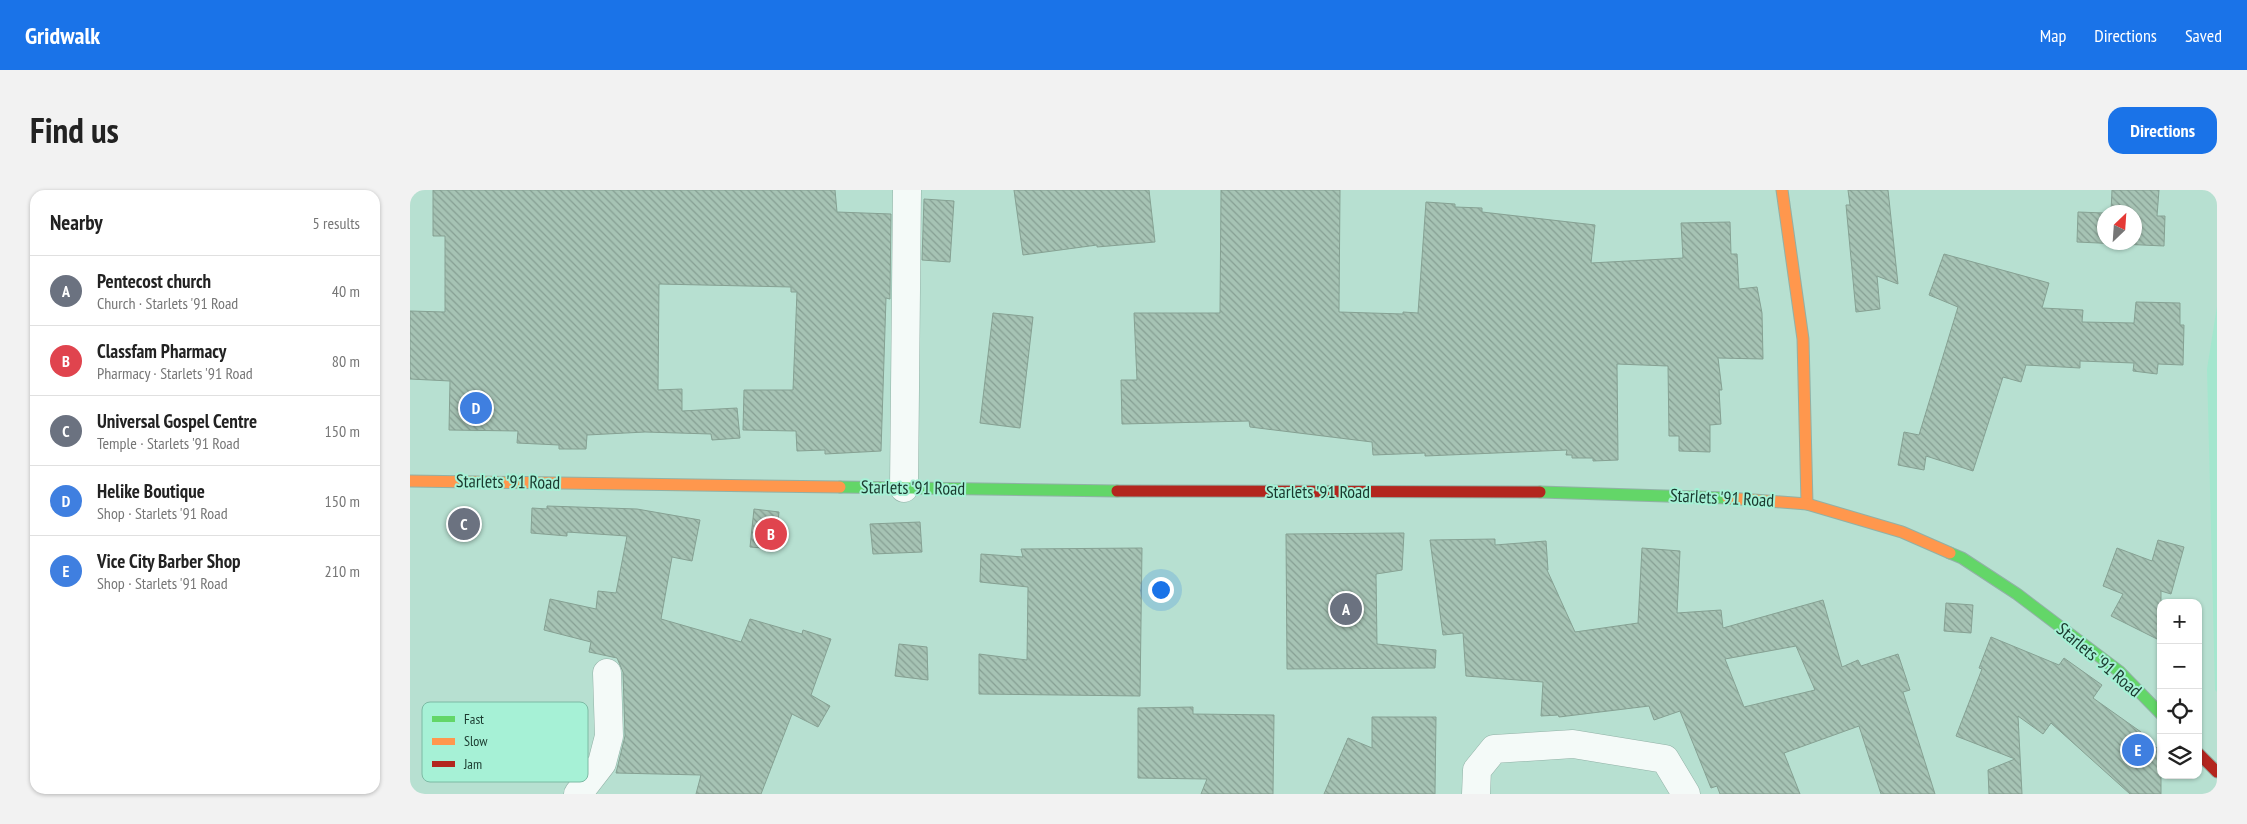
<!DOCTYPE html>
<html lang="en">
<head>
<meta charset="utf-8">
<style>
  :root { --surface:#fff; --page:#f2f2f2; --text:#222; --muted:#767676; --line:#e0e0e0; --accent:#1a73e8 }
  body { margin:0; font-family:"PT Sans Narrow",sans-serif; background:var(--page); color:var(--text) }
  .controls { position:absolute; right:15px; bottom:15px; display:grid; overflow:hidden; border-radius:10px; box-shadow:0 1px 4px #0004 }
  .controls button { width:45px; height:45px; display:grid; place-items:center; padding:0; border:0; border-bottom:1px solid var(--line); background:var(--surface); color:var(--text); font:25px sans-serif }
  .compass { position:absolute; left:1687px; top:15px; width:45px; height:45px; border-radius:50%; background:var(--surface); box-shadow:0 1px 4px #0004; rotate:25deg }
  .you { position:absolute; left:750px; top:399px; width:18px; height:18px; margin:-12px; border:4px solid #fff; border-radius:50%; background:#1a73e8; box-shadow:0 0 0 8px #1a73e833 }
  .badge { display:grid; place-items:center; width:32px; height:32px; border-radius:50%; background:var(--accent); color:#fff; font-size:16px; font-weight:700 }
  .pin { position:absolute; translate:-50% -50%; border:2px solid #fff; box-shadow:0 1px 5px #0006 }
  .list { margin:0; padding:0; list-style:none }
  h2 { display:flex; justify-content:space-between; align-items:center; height:65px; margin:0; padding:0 20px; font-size:21px }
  h2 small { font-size:16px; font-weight:400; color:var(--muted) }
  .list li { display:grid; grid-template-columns:32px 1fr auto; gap:15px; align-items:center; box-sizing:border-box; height:70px; padding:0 20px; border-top:1px solid var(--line) }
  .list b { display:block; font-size:19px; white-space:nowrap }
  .list p { margin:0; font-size:16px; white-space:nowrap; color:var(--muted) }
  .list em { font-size:16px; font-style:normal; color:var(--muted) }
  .icon { flex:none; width:28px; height:28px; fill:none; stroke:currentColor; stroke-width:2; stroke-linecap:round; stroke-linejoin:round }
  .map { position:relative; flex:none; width:1807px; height:604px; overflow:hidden; border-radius:15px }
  header { display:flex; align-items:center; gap:30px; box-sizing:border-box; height:70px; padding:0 25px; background:var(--accent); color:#fff }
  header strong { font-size:24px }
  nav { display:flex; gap:28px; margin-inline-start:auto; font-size:18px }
  .intro { display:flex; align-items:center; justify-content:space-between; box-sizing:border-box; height:120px; padding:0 30px }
  h1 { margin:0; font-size:35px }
  .button { padding:12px 22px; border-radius:15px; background:var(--accent); color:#fff; font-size:18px; font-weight:700 }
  main { display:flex; gap:30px; padding:0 30px }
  aside { flex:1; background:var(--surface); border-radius:15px; box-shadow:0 1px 4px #0004 }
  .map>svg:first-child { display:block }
</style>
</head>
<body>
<header>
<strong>Gridwalk</strong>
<nav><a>Map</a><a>Directions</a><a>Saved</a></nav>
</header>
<div class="intro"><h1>Find us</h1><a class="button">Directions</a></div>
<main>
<aside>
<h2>Nearby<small>5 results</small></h2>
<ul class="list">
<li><span class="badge" style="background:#6b7280">A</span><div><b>Pentecost church</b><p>Church · Starlets '91 Road</p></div><em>40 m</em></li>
<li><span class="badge" style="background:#e0444e">B</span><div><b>Classfam Pharmacy</b><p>Pharmacy · Starlets '91 Road</p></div><em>80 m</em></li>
<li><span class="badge" style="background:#6b7280">C</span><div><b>Universal Gospel Centre</b><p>Temple · Starlets '91 Road</p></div><em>150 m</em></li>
<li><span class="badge" style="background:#3f7fe0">D</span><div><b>Helike Boutique</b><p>Shop · Starlets '91 Road</p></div><em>150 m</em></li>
<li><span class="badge" style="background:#3f7fe0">E</span><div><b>Vice City Barber Shop</b><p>Shop · Starlets '91 Road</p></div><em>210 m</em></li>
</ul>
</aside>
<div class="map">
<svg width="1807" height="604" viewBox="0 0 1807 604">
  <defs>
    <pattern id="building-back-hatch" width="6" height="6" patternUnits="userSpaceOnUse" patternTransform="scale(1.25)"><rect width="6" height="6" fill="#a6c3b4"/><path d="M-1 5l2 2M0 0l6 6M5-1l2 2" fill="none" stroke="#869f93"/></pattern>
  </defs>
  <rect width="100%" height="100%" fill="#b7e0d1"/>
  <polygon fill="#a4e6ce" points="1807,116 1807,502 1805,500 1797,179"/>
  <g fill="url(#building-back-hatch)" stroke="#86a193" fill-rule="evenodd">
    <polygon points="23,0 425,0 427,22 481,24 480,105 480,109 476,108 471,261 415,264 415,260 387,261 386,241 333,240 334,200 383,200 387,102 381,102 381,97 249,94 248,200 272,199 272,221 327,218 330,248 302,250 301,244 235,242 177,245 176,259 149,259 149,255 107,253 108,241 39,240 40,191 0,189 0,121 35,122 35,46 23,46"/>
    <polygon points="604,0 739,0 745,52 687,57 687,55 613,65"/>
    <polygon points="811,0 930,0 929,122 993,124 993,122 1008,123 1016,12 1045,14 1045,17 1072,18 1072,22 1185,35 1181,73 1273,68 1271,33 1320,32 1321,64 1327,64 1329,99 1347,97 1352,123 1353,169 1308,168 1312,200 1309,200 1311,234 1300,235 1300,262 1269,261 1269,246 1259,246 1258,176 1207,174 1208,270 1183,271 1183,268 1162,268 1162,265 1156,265 1157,260 1015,266 1015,263 963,265 962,252 840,237 839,231 712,234 711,190 727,190 724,123 810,123"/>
    <polygon points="1438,0 1478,0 1488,94 1467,86 1470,119 1446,122 1436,15 1440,15"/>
    <polygon points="1702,0 1749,0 1747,26 1755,26 1754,56 1667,52 1668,22 1694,23 1694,52 1724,52 1724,22 1701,22"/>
    <polygon points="514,9 544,11 540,72 512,70"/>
    <polygon points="1534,64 1639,93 1632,118 1673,120 1672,132 1724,133 1726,112 1770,113 1770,135 1774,135 1773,175 1748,174 1747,184 1723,181 1724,173 1670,171 1670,178 1616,175 1611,192 1593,187 1563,281 1516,266 1514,280 1488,275 1494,242 1509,245 1548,117 1519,105"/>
    <polygon points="583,123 623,127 610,238 570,233"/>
    <polygon points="137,316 227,319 290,330 282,371 262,367 251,429 331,452 340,429 392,444 393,440 421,449 401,505 420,516 408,537 382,524 351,604 286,604 291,585 206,583 215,546 213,482 207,468 179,462 181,452 134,440 140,409 186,419 188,401 206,403 217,346 157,342 157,346 121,343 122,318 137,319"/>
    <polygon points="344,319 369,322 365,359 340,357"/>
    <polygon points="510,332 512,362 463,364 460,334"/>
    <polygon points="994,343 992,380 966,384 967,454 1026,460 1025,478 877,479 876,344"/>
    <path d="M1085,349V355L1136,351L1138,380H1137L1165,442L1228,433L1232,358L1270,361L1267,423L1311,420L1313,438L1413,410L1432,477L1448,470L1451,476L1488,464L1500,500L1493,502L1525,604H1471L1449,536L1374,563L1390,604H1310L1307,596L1301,598L1270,521L1244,530L1239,516L1149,527L1148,525L1131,526L1133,492L1056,486L1053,443L1033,445L1020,350ZM1386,456L1405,500L1334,517L1315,469Z"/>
    <polygon points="1748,350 1774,357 1761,404 1751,401 1751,451 1701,426 1713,404 1693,396 1707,358 1742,371"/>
    <polygon points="732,358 730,506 569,504 569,464 617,470 618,397 570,392 571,364 613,367 611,359"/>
    <polygon points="1536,413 1563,415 1561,443 1534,441"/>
    <polygon points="1581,447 1649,475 1654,468 1692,495 1683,508 1731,542 1751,562 1751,604 1720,604 1641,533 1633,544 1608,526 1612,604 1579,604 1578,580 1605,569 1546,546 1572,479 1569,478"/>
    <polygon points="489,454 517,457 518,490 485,486"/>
    <polygon points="783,517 783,524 864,525 863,604 791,604 797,589 728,588 728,518"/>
    <polygon points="962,527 1026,527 1025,604 914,604 938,548 962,558"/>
  </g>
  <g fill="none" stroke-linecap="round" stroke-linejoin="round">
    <defs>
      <g id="street">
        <polyline points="494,298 497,0"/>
        <polyline points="168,604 192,573 199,546 197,483"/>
        <polyline points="1066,604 1067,580 1084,559 1163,554 1255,569 1276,604"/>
      </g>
      <g id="fast">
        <polyline points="430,297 707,301"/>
        <polyline points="1130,302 1318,308"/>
        <polyline points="1540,363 1552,368 1607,404 1710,482 1751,524"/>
      </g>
      <g id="slow">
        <polyline points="1372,0 1393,149 1397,314"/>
        <polyline points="0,291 430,297"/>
        <polyline points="1318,308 1397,314 1492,342 1540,363"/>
      </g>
      <g id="jam">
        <polyline points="707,301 1130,302"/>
        <polyline points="1788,563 1807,582"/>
      </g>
    </defs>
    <use href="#street" stroke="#91b1a6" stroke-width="29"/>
    <use href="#fast" stroke="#91b1a6" stroke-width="13"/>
    <use href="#slow" stroke="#91b1a6" stroke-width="13"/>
    <use href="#jam" stroke="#91b1a6" stroke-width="13"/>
    <use href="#street" stroke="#f4faf8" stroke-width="28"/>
    <use href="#fast" stroke="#63d668" stroke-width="11"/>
    <use href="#slow" stroke="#ff974d" stroke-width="11"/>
    <use href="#jam" stroke="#b3261e" stroke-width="11"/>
  </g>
  <g text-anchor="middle" stroke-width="4" stroke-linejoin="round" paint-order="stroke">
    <g font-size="18" fill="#1a392e" stroke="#a6f1d6">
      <text transform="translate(98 292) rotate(1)" y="6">Starlets '91 Road</text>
      <text transform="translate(503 298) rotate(1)" y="6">Starlets '91 Road</text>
      <text x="908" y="308">Starlets '91 Road</text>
      <text transform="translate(1312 308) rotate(3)" y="6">Starlets '91 Road</text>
      <text transform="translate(1689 470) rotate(40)" y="6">Starlets '91 Road</text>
    </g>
  </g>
  <rect x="12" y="512" width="166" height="80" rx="8" fill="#a6f1d6" stroke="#7cbaa4" stroke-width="1"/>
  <rect x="22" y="526" width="23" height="6" fill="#63d668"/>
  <rect x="22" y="548" width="23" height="7" fill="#ff974d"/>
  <rect x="22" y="571" width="23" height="6" fill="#b3261e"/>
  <g font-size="14" fill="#1a392e">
    <text x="54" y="534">Fast</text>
    <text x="54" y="556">Slow</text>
    <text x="54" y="579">Jam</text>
  </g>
</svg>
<div class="controls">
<button>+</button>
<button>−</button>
<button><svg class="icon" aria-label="locate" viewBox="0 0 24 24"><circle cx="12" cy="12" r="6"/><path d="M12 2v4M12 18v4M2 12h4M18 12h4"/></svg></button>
<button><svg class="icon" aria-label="layers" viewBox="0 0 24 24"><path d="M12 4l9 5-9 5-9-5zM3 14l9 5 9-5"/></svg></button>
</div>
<svg class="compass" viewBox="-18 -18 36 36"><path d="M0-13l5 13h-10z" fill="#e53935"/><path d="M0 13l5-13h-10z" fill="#767676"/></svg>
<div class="you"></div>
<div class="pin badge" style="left:936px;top:419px;background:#6b7280">A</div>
<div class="pin badge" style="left:361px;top:344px;background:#e0444e">B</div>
<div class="pin badge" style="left:54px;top:334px;background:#6b7280">C</div>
<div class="pin badge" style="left:66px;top:218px;background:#3f7fe0">D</div>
<div class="pin badge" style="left:1728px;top:560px;background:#3f7fe0">E</div>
</div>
</main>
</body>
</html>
